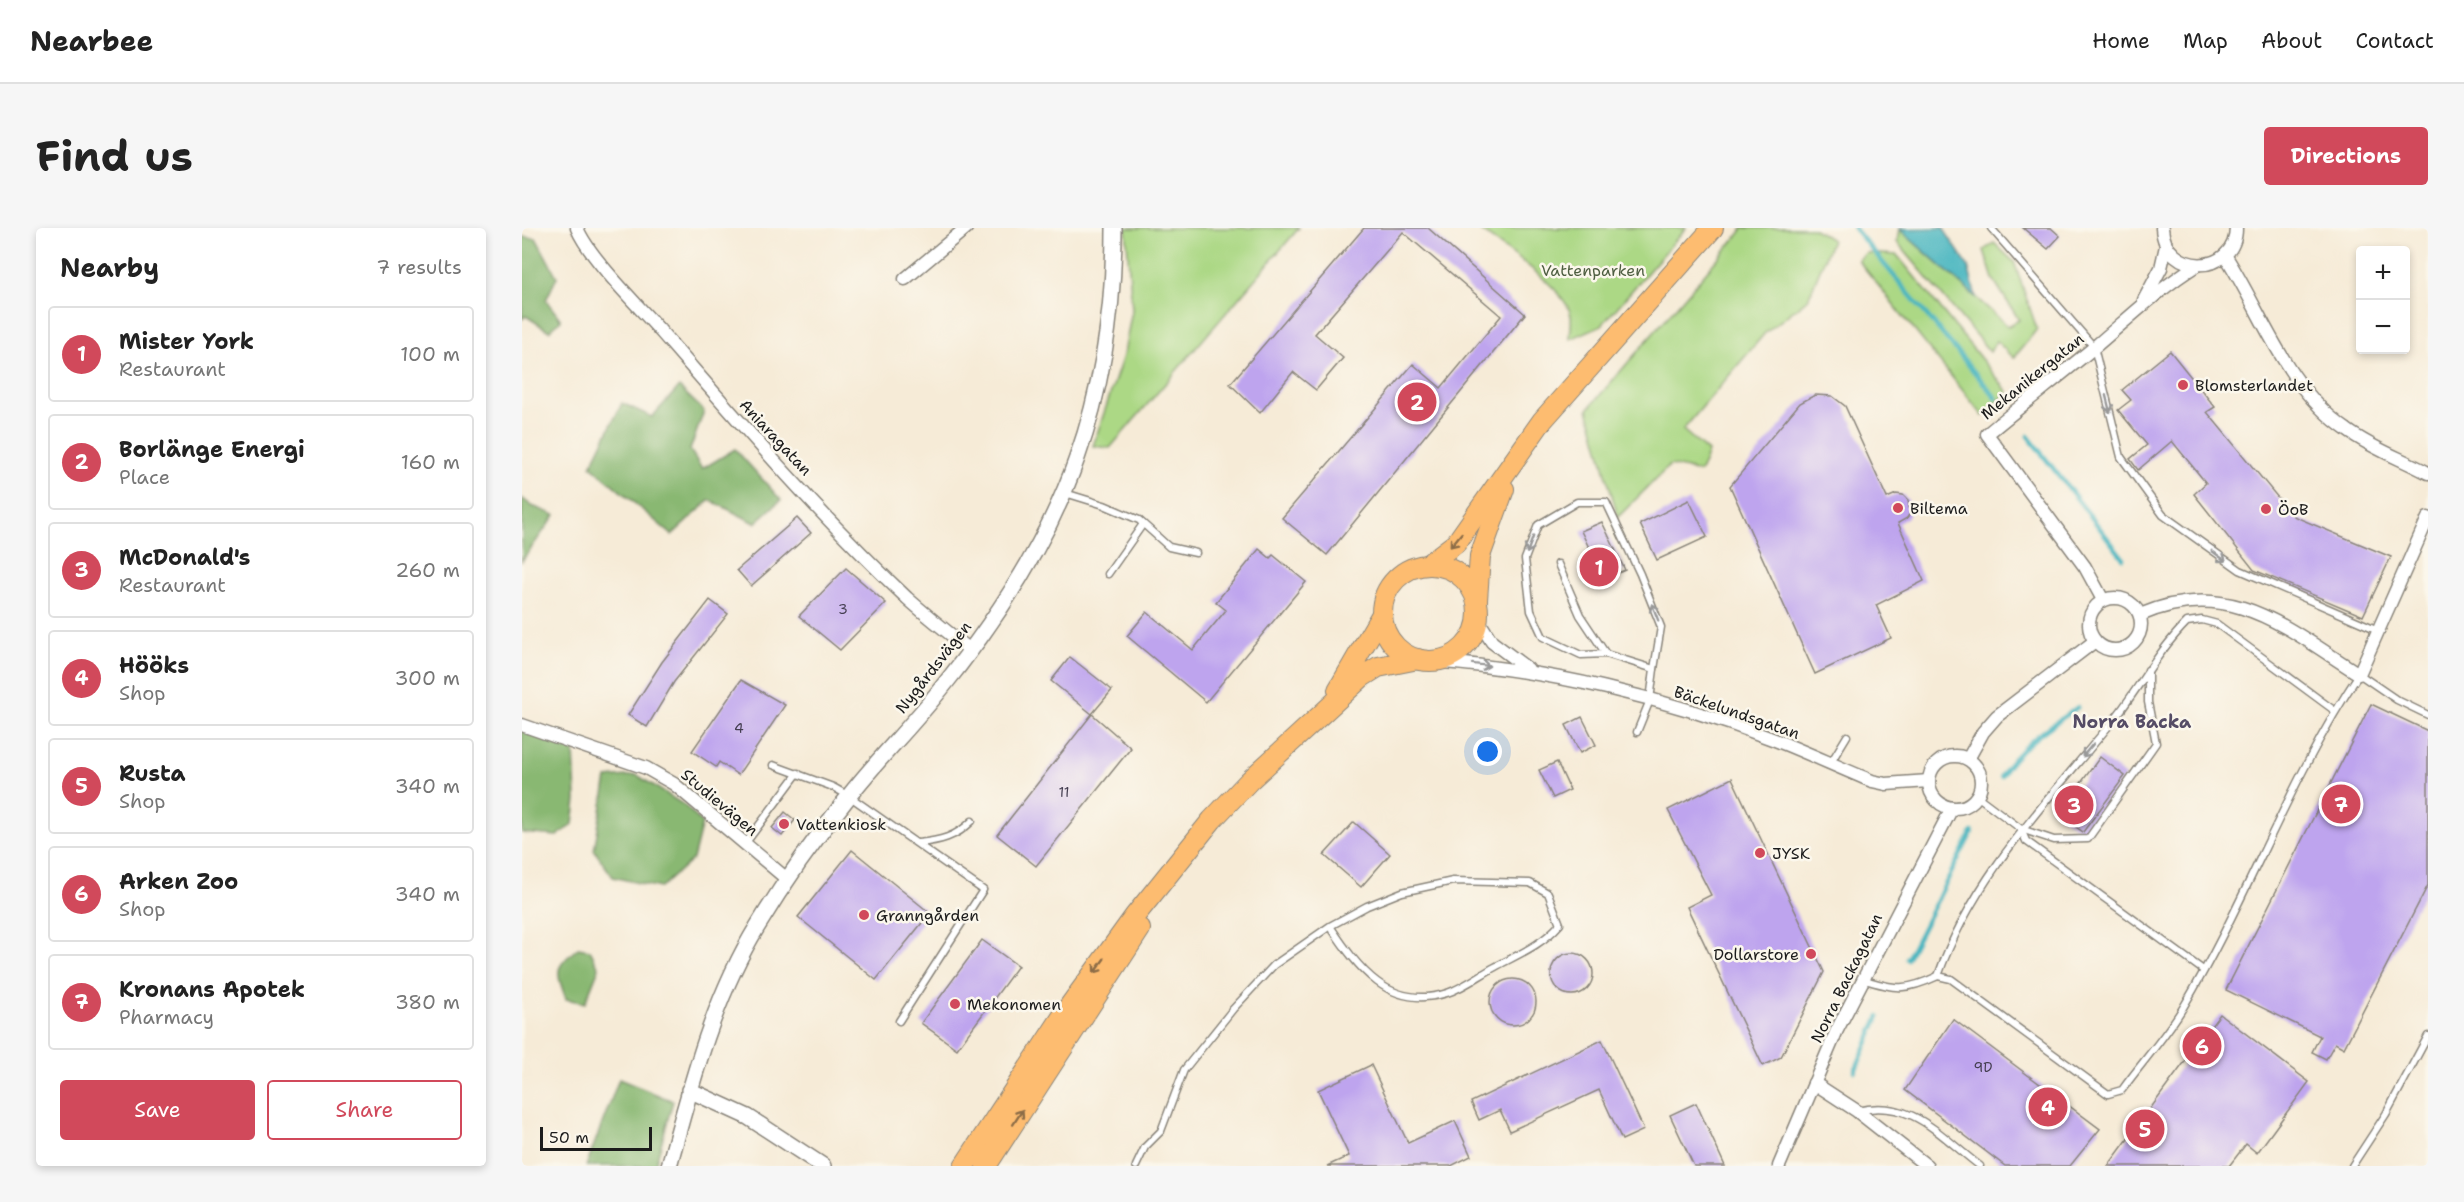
<!DOCTYPE html>
<html lang="en">
<head>
<meta charset="utf-8">
<style>
  :root { --surface:#fff; --page:#f6f6f6; --text:#222; --muted:#767676; --line:#e0e0e0; --accent:#d1495b }
  body { margin:0; font-family:"Shantell Sans",sans-serif; background:var(--page); color:var(--text) }
  .controls { position:absolute; right:18px; top:18px; display:grid; overflow:hidden; border-radius:6px; box-shadow:0 3px 9px #0003 }
  .controls button { width:54px; height:54px; display:grid; place-items:center; padding:0; border:0; border-bottom:2px solid var(--line); background:var(--surface); color:var(--text); font:30px sans-serif }
  .scale { position:absolute; left:18px; bottom:15px; width:112px; box-sizing:border-box; padding-left:6px; border:3px solid #1c1c1c; border-top:0; font-size:16px; line-height:21px; white-space:nowrap; color:#1c1c1c; -webkit-text-stroke:4px #fbf7ec; paint-order:stroke }
  .you { position:absolute; left:966px; top:524px; width:21px; height:21px; margin:-15px; border:4px solid #fff; border-radius:50%; background:#1a73e8; box-shadow:0 0 0 9px #1a73e833 }
  .badge { display:grid; place-items:center; width:39px; height:39px; border-radius:50%; background:var(--accent); color:#fff; font-size:20px; font-weight:700 }
  .pin { position:absolute; translate:-50% -50%; border:3px solid #fff; box-shadow:0 2px 6px #0006 }
  .list { margin:0; padding:0; list-style:none }
  h2 { display:flex; justify-content:space-between; align-items:center; height:78px; margin:0; padding:0 24px; font-size:26px }
  h2 small { font-size:20px; font-weight:400; color:var(--muted) }
  .list li { display:grid; grid-template-columns:39px 1fr auto; gap:18px; align-items:center; box-sizing:border-box; height:96px; margin:0 12px 12px; padding:0 12px; border:2px solid var(--line); border-radius:6px }
  .list b { display:block; font-size:22px; white-space:nowrap }
  .list p { margin:0; font-size:20px; white-space:nowrap; color:var(--muted) }
  .list em { font-size:20px; font-style:normal; color:var(--muted) }
  .actions { display:flex; gap:12px; padding:18px 24px }
  .actions a { flex:1; padding:14px 0; border:2px solid var(--accent); border-radius:6px; text-align:center; font-size:21px; color:var(--accent) }
  .actions .main { background:var(--accent); color:#fff }
  .map { position:relative; flex:none; width:1906px; height:938px; overflow:hidden; border-radius:6px }
  header { display:flex; align-items:center; gap:36px; box-sizing:border-box; height:84px; padding:0 30px; background:var(--surface); border-bottom:2px solid var(--line) }
  header strong { font-size:28px }
  nav { display:flex; gap:33px; margin-inline-start:auto; font-size:21px }
  .intro { display:flex; align-items:center; justify-content:space-between; box-sizing:border-box; height:144px; padding:0 36px }
  h1 { margin:0; font-size:42px }
  .button { padding:15px 27px; border-radius:6px; background:var(--accent); color:#fff; font-size:21px; font-weight:700 }
  main { display:flex; gap:36px; padding:0 36px }
  aside { flex:1; background:var(--surface); border-radius:6px; box-shadow:0 3px 9px #0003 }
  .map>svg:first-child { display:block }
</style>
</head>
<body>
<header>
<strong>Nearbee</strong>
<nav><a>Home</a><a>Map</a><a>About</a><a>Contact</a></nav>
</header>
<div class="intro"><h1>Find us</h1><a class="button">Directions</a></div>
<main>
<aside>
<h2>Nearby<small>7 results</small></h2>
<ul class="list">
<li><span class="badge">1</span><div><b>Mister York</b><p>Restaurant</p></div><em>100 m</em></li>
<li><span class="badge">2</span><div><b>Borlänge Energi</b><p>Place</p></div><em>160 m</em></li>
<li><span class="badge">3</span><div><b>McDonald's</b><p>Restaurant</p></div><em>260 m</em></li>
<li><span class="badge">4</span><div><b>Hööks</b><p>Shop</p></div><em>300 m</em></li>
<li><span class="badge">5</span><div><b>Rusta</b><p>Shop</p></div><em>340 m</em></li>
<li><span class="badge">6</span><div><b>Arken Zoo</b><p>Shop</p></div><em>340 m</em></li>
<li><span class="badge">7</span><div><b>Kronans Apotek</b><p>Pharmacy</p></div><em>380 m</em></li>
</ul>
<div class="actions"><a class="main">Save</a><a>Share</a></div>
</aside>
<div class="map">
<svg width="1906" height="938" viewBox="0 0 1906 938">
  <rect width="100%" height="100%" fill="#fbf7ec"/>
  <filter id="ink" filterUnits="userSpaceOnUse"><feTurbulence type="fractalNoise" baseFrequency=".0167" numOctaves="2"/><feDisplacementMap in="SourceGraphic" scale="12" xChannelSelector="R" yChannelSelector="G"/><feConvolveMatrix kernelMatrix="1 2 1 2 8 2 1 2 1" color-interpolation-filters="sRGB"/></filter>
  <filter id="wash" filterUnits="userSpaceOnUse"><feTurbulence type="fractalNoise" baseFrequency=".008" numOctaves="4" result="noise"/><feDisplacementMap in="SourceGraphic" scale="24" xChannelSelector="R" yChannelSelector="G"/><feGaussianBlur stdDeviation="1.35" result="paint"/><feColorMatrix in="noise" values="0 0 0 0 0 0 0 0 0 0 0 0 0 0 0 0 0 1.4 0 .05"/><feComposite in="paint" operator="in"/></filter>
  <g filter="url(#wash)">
    <rect width="100%" height="100%" fill="#f6ebd7"/>
    <g fill="#acd885" stroke="#647a50" stroke-width="1.5">
      <polygon points="604,0 777,0 588,220 571,218 602,125 610,82"/>
      <path d="M955,0H1164L1080,97L1048,111C1048,104 1050,95 1049,88C1044,59 978,18 955,0Z"/>
      <polygon points="1222,0 1291,0 1310,12 1286,71 1243,105 1161,202 1186,224 1178,244 1148,237 1096,289 1066,181"/>
      <polygon points="1377,1 1486,98 1497,92 1471,51 1462,22 1472,15 1492,34 1515,101 1492,130 1474,113 1468,124 1375,14"/>
      <polygon points="1344,25 1375,27 1486,164 1461,188 1336,32"/>
    </g>
    <g fill="#89b872" stroke="#526a47" stroke-width="1.5">
      <polygon points="0,9 14,10 35,49 24,72 39,92 27,103 4,88 0,91"/>
      <polygon points="157,159 182,183 168,222 180,241 213,221 259,272 233,295 188,272 150,307 69,238 100,175 130,189"/>
      <polygon points="0,270 10,278 33,287 0,333"/>
      <polygon points="0,502 52,521 54,572 51,596 35,608 0,605"/>
      <polygon points="115,547 162,577 180,595 171,631 138,660 91,649 72,622 85,550"/>
      <path d="M56,720L68,722L77,740L63,775L44,771C34,743 31,740 56,720Z"/>
      <polygon points="97,851 151,873 133,938 64,938"/>
    </g>
    <polygon fill="#48b6c0" stroke="#32696e" stroke-width="1.5" points="1421,0 1446,38 1454,69 1377,1"/>
    <g fill="none" stroke-linecap="round" stroke-linejoin="round">
      <g stroke="#48b6c0" stroke-width="4.5">
        <polyline points="1332,0 1474,170"/>
        <polyline points="1506,208 1601,330"/>
        <path d="M1479,548C1498,517 1526,500 1556,479"/>
        <polyline points="1385,731 1450,604"/>
        <polyline points="1333,843 1357,788"/>
      </g>
    </g>
    <g id="blocks">
      <g fill="#bea4ee">
        <polygon points="842,0 906,0 1003,86 805,327 760,290 891,136 919,160 979,88 881,4 793,106 821,130 794,162 771,144 738,185 708,156"/>
        <polygon points="1501,0 1529,0 1538,8 1526,21"/>
        <polygon points="1648,123 1693,179 1685,184 1771,288 1869,329 1841,388 1732,342 1672,266 1684,255 1650,213 1616,242 1608,231 1625,217 1596,182 1609,172 1600,162"/>
        <polygon points="1293,167 1310,168 1323,178 1365,270 1374,266 1381,267 1386,272 1388,285 1385,290 1376,295 1402,353 1354,377 1369,410 1293,446 1208,258 1278,175"/>
        <polygon points="1167,272 1185,309 1135,332 1118,296"/>
        <polygon points="275,290 289,305 229,358 215,342"/>
        <polygon points="1080,294 1103,342 1082,351 1059,303"/>
        <polygon points="737,321 748,330 751,327 784,354 684,474 605,408 625,384 671,422 704,382 694,374"/>
        <polygon points="324,340 364,375 318,422 277,388"/>
        <polygon points="188,372 206,386 152,454 125,499 106,487 140,434"/>
        <polygon points="548,429 590,462 570,486 529,453"/>
        <polygon points="219,452 263,477 216,547 197,534 194,539 170,523"/>
        <polygon points="1849,476 1906,503 1906,657 1822,820 1813,815 1804,831 1790,824 1798,808 1704,762"/>
        <polygon points="570,486 609,520 514,638 475,607"/>
        <polygon points="1060,489 1074,517 1058,525 1044,497"/>
        <polygon points="1578,529 1603,548 1561,604 1536,586"/>
        <polygon points="1035,534 1048,562 1031,570 1017,542"/>
        <polygon points="1210,550 1302,744 1259,829 1241,838 1165,679 1189,667 1146,582"/>
        <polygon points="263,584 273,592 260,608 250,600"/>
        <polygon points="832,594 868,626 839,659 802,627"/>
        <polygon points="330,622 408,685 354,752 276,689"/>
        <polygon points="460,712 496,738 435,821 399,795"/>
        <circle cx="1050" cy="746" r="21"/>
        <circle cx="991" cy="774" r="23"/>
        <polygon points="1698,786 1787,854 1735,925 1724,916 1707,938 1586,938"/>
        <polygon points="1431,791 1578,901 1548,938 1483,938 1383,862"/>
        <polygon points="1080,812 1122,902 1100,912 1077,862 988,903 978,882 957,892 949,874"/>
        <polygon points="849,837 886,915 933,893 949,928 929,938 805,938 827,928 796,862"/>
        <polygon points="1174,875 1203,938 1172,938 1148,887"/>
      </g>
    </g>
  </g>
  <g filter="url(#ink)">
    <use href="#blocks" fill-opacity="0" stroke="#89847a" stroke-width="1.5"/>
    <g fill="none" stroke-linecap="round" stroke-linejoin="round">
      <defs>
        <g id="service">
          <polyline points="1469,0 1572,119 1599,229 1641,287 1718,342 1856,402"/>
          <polyline points="543,265 582,277 617,292 647,319 674,325"/>
          <polyline points="1036,336 1058,387 1084,426 1132,441 1128,472 1115,504"/>
          <polyline points="586,346 621,296"/>
          <polyline points="1084,426 1059,427 1021,409 1009,383 1003,331 1016,297 1055,274 1084,274 1118,346 1139,399 1132,441"/>
          <polyline points="1308,536 1325,508"/>
          <polyline points="251,537 311,559 327,568 461,662 377,793"/>
          <polyline points="1455,568 1499,601 1532,612 1566,611 1634,515 1626,474 1626,442"/>
          <polyline points="1499,601 1504,613 1681,742"/>
          <path d="M396,615C418,613 434,609 450,593"/>
          <polyline points="223,616 276,545"/>
          <path d="M1416,748C1452,646 1528,571 1594,489C1618,458 1637,422 1665,394L1680,392L1695,396L1813,483"/>
          <path d="M1340,751C1374,762 1384,763 1416,748L1429,751L1586,866L1600,862C1620,834 1645,807 1662,778C1726,670 1768,550 1837,446L1875,472L1906,487"/>
          <path d="M1335,883C1389,869 1418,908 1458,938"/>
          <path d="M614,938L623,919L639,903L662,842L711,781L752,737L808,698L845,678L880,664L931,653L1008,655L1026,665L1038,696C1020,717 997,726 973,739C958,747 941,760 925,765C867,783 836,740 808,698"/>
          <polyline points="1830,938 1864,886 1906,808"/>
        </g>
        <g id="minor">
          <path d="M55,0C67,30 118,79 141,106C219,196 298,288 385,370C405,388 427,405 448,422"/>
          <path d="M1640,0C1643,49 1714,48 1714,0"/>
          <path d="M1703,27C1742,88 1763,159 1825,202C1849,220 1880,231 1906,245"/>
          <polyline points="383,51 444,0"/>
          <polyline points="1622,72 1639,40 1644,18"/>
          <circle cx="1593" cy="396" r="26"/>
          <path d="M1581,372L1563,339L1465,206C1501,176 1539,147 1575,117C1608,89 1638,60 1675,37"/>
          <path d="M1618,387C1708,348 1764,400 1837,446L1906,290"/>
          <polyline points="956,392 970,414 1006,441"/>
          <path d="M908,433C1024,441 1145,470 1253,512C1286,525 1318,540 1350,553L1364,556L1407,553"/>
          <polyline points="0,497 124,540 152,556 266,652"/>
          <circle cx="1433" cy="554" r="26"/>
          <polyline points="1446,531 1461,504 1475,488 1573,413"/>
          <polyline points="1292,855 1335,883 1405,938"/>
          <polyline points="1257,938 1315,802 1430,580"/>
        </g>
        <g id="tertiary">
          <polyline points="167,862 226,889 301,938"/>
          <path d="M147,938C169,857 191,771 235,699C262,654 294,609 327,568C354,533 386,502 414,467C471,397 525,317 555,230C581,157 592,78 592,0"/>
        </g>
        <g id="trunk">
          <polyline points="905,337 934,315 1020,193 1191,0"/>
          <circle cx="908" cy="385" r="48"/>
          <polyline points="955,372 958,328 982,261"/>
          <polyline points="816,462 860,386"/>
          <polyline points="442,938 546,780 612,689 690,592 727,553 840,449 856,439 896,431"/>
          <polyline points="464,938 618,701"/>
        </g>
      </defs>
      <use href="#service" stroke="#89847a" stroke-width="9"/>
      <use href="#minor" stroke="#89847a" stroke-width="15"/>
      <use href="#tertiary" stroke="#89847a" stroke-width="18"/>
      <use href="#trunk" stroke="#89847a" stroke-width="22"/>
      <use href="#service" stroke="#fff" stroke-width="6"/>
      <use href="#minor" stroke="#fff" stroke-width="12"/>
      <use href="#tertiary" stroke="#fff" stroke-width="15"/>
      <use href="#trunk" stroke="#fdbc70" stroke-width="20"/>
    </g>
    <defs><path id="oneway-shaft" d="M-6 0H5M1.5-3L5.5 0L1.5 3" fill="none" stroke-width="1.6" stroke-linecap="round" stroke-linejoin="round" transform="scale(1.5)"/></defs>
    <g stroke="#999">
      <use href="#oneway-shaft" transform="translate(1586 176) rotate(76)"/>
      <use href="#oneway-shaft" transform="translate(1008 317) rotate(111)"/>
      <use href="#oneway-shaft" transform="translate(1697 328) rotate(36)"/>
      <use href="#oneway-shaft" transform="translate(1133 384) rotate(-111)"/>
      <use href="#oneway-shaft" transform="translate(959 437) rotate(7)"/>
      <use href="#oneway-shaft" transform="translate(1566 522) rotate(130)"/>
    </g>
    <g stroke="#8c6c46">
      <use href="#oneway-shaft" transform="translate(934 312) rotate(129)"/>
      <use href="#oneway-shaft" transform="translate(577 738) rotate(126)"/>
      <use href="#oneway-shaft" transform="translate(496 889) rotate(-57)"/>
    </g>
  </g>
  <g fill="#d1495b" stroke="#fbf7ec" stroke-width="2">
    <circle cx="1661" cy="157" r="6"/>
    <circle cx="1376" cy="280" r="6"/>
    <circle cx="1744" cy="281" r="6"/>
    <circle cx="262" cy="596" r="6"/>
    <circle cx="1238" cy="625" r="6"/>
    <circle cx="342" cy="687" r="6"/>
    <circle cx="1289" cy="726" r="6"/>
    <circle cx="433" cy="776" r="6"/>
  </g>
  <g text-anchor="middle" stroke-width="5" stroke-linejoin="round" paint-order="stroke">
    <g font-size="14" fill="#443e50">
      <text x="321" y="386">3</text>
      <text x="217" y="505">4</text>
      <text x="542" y="569">11</text>
      <text x="1461" y="844">9D</text>
    </g>
    <g font-size="16" fill="#4e5e41" stroke="#fbf7ec">
      <text x="1071" y="48">Vattenparken</text>
    </g>
    <g font-size="16" fill="#1c1c1c" stroke="#fbf7ec">
      <text transform="translate(1510 148) rotate(-39)" y="6">Mekanikergatan</text>
      <text transform="translate(254 209) rotate(47)" y="6">Aniaragatan</text>
      <text transform="translate(411 439) rotate(-52)" y="6">Nygårdsvägen</text>
      <text transform="translate(1215 484) rotate(19)" y="6">Bäckelundsgatan</text>
      <text transform="translate(198 574) rotate(40)" y="6">Studievägen</text>
      <text transform="translate(1324 750) rotate(-64)" y="6">Norra Backagatan</text>
    </g>
    <g font-size="16" fill="#1c1c1c" stroke="#fbf7ec" text-anchor="start">
      <text x="1673" y="163">Blomsterlandet</text>
      <text x="1388" y="286">Biltema</text>
      <text x="1756" y="287">ÖoB</text>
      <text x="274" y="602">Vattenkiosk</text>
      <text x="1250" y="631">JYSK</text>
      <text x="354" y="693">Granngården</text>
      <text x="1277" y="732" text-anchor="end">Dollarstore</text>
      <text x="445" y="782">Mekonomen</text>
    </g>
    <g font-size="18" font-weight="bold" fill="#554c66" stroke="#fbf7ec">
      <text x="1610" y="500">Norra Backa</text>
    </g>
  </g>
</svg>
<div class="controls">
<button>+</button>
<button>−</button>
</div>
<div class="scale">50 m</div>
<div class="you"></div>
<div class="pin badge" style="left:1077px;top:339px">1</div>
<div class="pin badge" style="left:895px;top:174px">2</div>
<div class="pin badge" style="left:1552px;top:577px">3</div>
<div class="pin badge" style="left:1526px;top:879px">4</div>
<div class="pin badge" style="left:1623px;top:901px">5</div>
<div class="pin badge" style="left:1680px;top:818px">6</div>
<div class="pin badge" style="left:1819px;top:576px">7</div>
</div>
</main>
</body>
</html>
